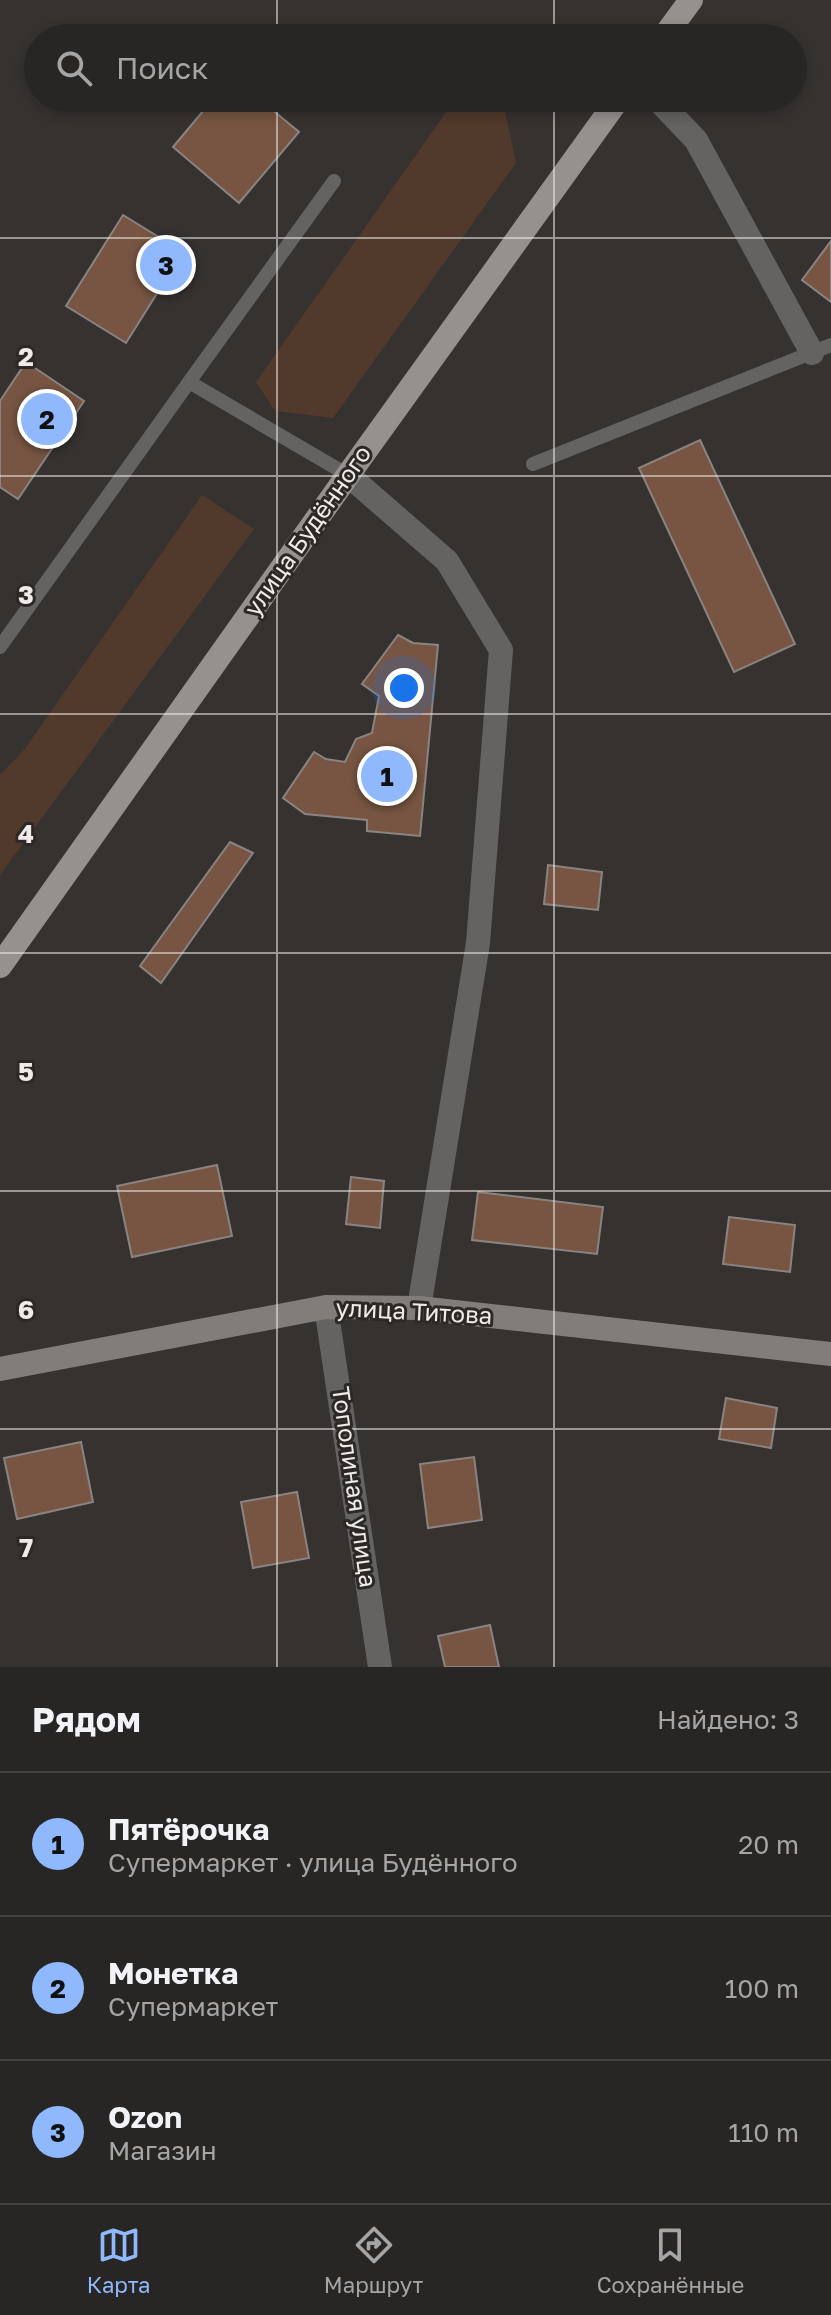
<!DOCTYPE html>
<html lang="ru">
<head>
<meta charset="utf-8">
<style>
  :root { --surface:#282624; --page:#302e2c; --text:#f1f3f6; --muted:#a5a5a6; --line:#444341; --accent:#8fb8fd }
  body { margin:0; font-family:"Golos Text",sans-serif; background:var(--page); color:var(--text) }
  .you { position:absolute; left:404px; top:688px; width:28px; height:28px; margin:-20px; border:6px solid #fff; border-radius:50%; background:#1a73e8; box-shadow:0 0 0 12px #1a73e833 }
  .badge { display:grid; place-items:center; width:52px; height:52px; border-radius:50%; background:var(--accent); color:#111; font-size:26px; font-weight:700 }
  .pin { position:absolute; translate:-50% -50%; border:4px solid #fff; box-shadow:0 2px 8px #0006 }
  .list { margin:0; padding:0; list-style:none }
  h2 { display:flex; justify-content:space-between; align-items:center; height:104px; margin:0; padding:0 32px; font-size:34px }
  h2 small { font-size:26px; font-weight:400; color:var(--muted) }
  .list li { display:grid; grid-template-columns:52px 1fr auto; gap:24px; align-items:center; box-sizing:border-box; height:144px; padding:0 32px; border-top:2px solid var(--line) }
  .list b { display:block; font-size:30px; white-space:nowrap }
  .list p { margin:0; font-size:26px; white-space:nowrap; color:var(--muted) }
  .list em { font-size:26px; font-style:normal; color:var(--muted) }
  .icon { flex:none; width:44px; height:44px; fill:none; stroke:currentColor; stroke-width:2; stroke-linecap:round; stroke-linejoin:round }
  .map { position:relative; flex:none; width:831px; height:1667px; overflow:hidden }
  .search { position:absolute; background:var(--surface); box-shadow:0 4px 12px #0003; left:24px; right:24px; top:24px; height:88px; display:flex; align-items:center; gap:20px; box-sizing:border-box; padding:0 28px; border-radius:44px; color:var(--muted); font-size:30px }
  .sheet { height:536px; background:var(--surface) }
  nav { display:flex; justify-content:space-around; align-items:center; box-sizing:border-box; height:112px; border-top:2px solid var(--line); background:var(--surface); font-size:22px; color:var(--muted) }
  nav a { display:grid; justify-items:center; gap:4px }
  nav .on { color:var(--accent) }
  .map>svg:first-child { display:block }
</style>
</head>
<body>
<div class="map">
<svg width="831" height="1667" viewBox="0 0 831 1667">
  <rect width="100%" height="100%" fill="#363230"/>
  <g fill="#51392b">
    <polygon points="456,98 505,111 516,163 333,418 275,411 256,382"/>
    <polygon points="202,495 254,529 0,875 0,775 24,750"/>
  </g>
  <g fill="#775542" stroke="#898482" stroke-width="2">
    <polygon points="214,98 258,98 299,132 239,203 173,147"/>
    <polygon points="123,215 183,252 126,343 66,306"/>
    <polygon points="831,241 831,302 802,280"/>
    <polygon points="26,362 84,401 18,499 0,487 0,401"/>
    <polygon points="700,440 795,644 734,672 639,468"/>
    <polygon points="398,635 413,643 438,645 420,836 367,831 367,820 305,814 283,798 314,752 326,759 345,762 356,739 372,733 379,696 362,684"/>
    <polygon points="230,842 253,853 161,983 140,966"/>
    <polygon points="548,865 602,872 598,910 544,904"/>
    <polygon points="217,1165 232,1236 132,1257 117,1186"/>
    <polygon points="351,1177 384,1181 380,1228 346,1224"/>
    <polygon points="478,1192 603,1207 597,1254 472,1240"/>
    <polygon points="729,1217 795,1225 790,1272 723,1264"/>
    <polygon points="726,1398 777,1408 771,1448 719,1439"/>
    <polygon points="81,1442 93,1502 17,1519 4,1458"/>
    <polygon points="474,1457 482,1520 428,1528 420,1464"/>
    <polygon points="297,1492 309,1558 253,1568 241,1502"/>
    <polygon points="490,1625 499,1667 445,1667 438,1636"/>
  </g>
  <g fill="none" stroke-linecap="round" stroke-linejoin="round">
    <g stroke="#656362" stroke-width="14">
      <polyline points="189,382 334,181"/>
      <polyline points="533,464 831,345"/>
      <polyline points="0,647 189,382 348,475"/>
    </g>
    <g stroke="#656362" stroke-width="24">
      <polyline points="656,98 696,140 812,353"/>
      <polyline points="348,475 447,561 501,650 478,943 419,1308"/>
      <polyline points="326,1307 380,1667"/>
    </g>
    <polyline stroke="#817d7b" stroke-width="24" points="0,1369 326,1307 419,1308 831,1354"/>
    <g stroke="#96918f" stroke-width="24">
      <polyline points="663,38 691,0"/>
      <polyline points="0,966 348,475 619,98"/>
    </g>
  </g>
  <path fill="none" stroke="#eeebe9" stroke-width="2" stroke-opacity="0.55" d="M277,0V38M554,0V38M277,98V1667M554,98V1667M0,238H831M0,476H831M0,714H831M0,953H831M0,1191H831M0,1429H831"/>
  <g text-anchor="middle" stroke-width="6" stroke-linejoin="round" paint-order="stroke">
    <g font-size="24" fill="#eeebe9" stroke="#2c2826">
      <text transform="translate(308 531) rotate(-55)" y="8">улица Будённого</text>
      <text transform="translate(414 1312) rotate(3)" y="8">улица Титова</text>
      <text transform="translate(354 1487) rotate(82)" y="8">Тополиная улица</text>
    </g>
  </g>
  <g font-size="26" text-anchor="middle" font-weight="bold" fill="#eeebe9" stroke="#2c2826" stroke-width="6" stroke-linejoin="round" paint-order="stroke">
    <text x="26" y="366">2</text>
    <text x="26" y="604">3</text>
    <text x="26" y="843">4</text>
    <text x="26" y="1081">5</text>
    <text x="26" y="1319">6</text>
    <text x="26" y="1557">7</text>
  </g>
</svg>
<div class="you"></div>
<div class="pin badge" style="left:387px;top:776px">1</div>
<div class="pin badge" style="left:47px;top:419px">2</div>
<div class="pin badge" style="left:166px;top:265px">3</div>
<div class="search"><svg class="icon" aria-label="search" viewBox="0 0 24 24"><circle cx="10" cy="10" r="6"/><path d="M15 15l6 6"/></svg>Поиск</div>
</div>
<section class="sheet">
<h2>Рядом<small>Найдено: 3</small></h2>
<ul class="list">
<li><span class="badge">1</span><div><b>Пятёрочка</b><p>Супермаркет · улица Будённого</p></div><em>20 m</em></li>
<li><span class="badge">2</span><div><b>Монетка</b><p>Супермаркет</p></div><em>100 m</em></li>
<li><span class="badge">3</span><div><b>Ozon</b><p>Магазин</p></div><em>110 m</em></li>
</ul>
</section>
<nav>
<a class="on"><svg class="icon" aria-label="map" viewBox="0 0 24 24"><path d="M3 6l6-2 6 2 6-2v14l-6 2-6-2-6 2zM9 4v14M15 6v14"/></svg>Карта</a>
<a><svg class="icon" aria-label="directions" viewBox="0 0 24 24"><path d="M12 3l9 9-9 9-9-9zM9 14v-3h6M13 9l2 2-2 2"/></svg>Маршрут</a>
<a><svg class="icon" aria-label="saved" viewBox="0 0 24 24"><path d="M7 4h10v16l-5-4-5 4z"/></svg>Сохранённые</a>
</nav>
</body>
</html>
